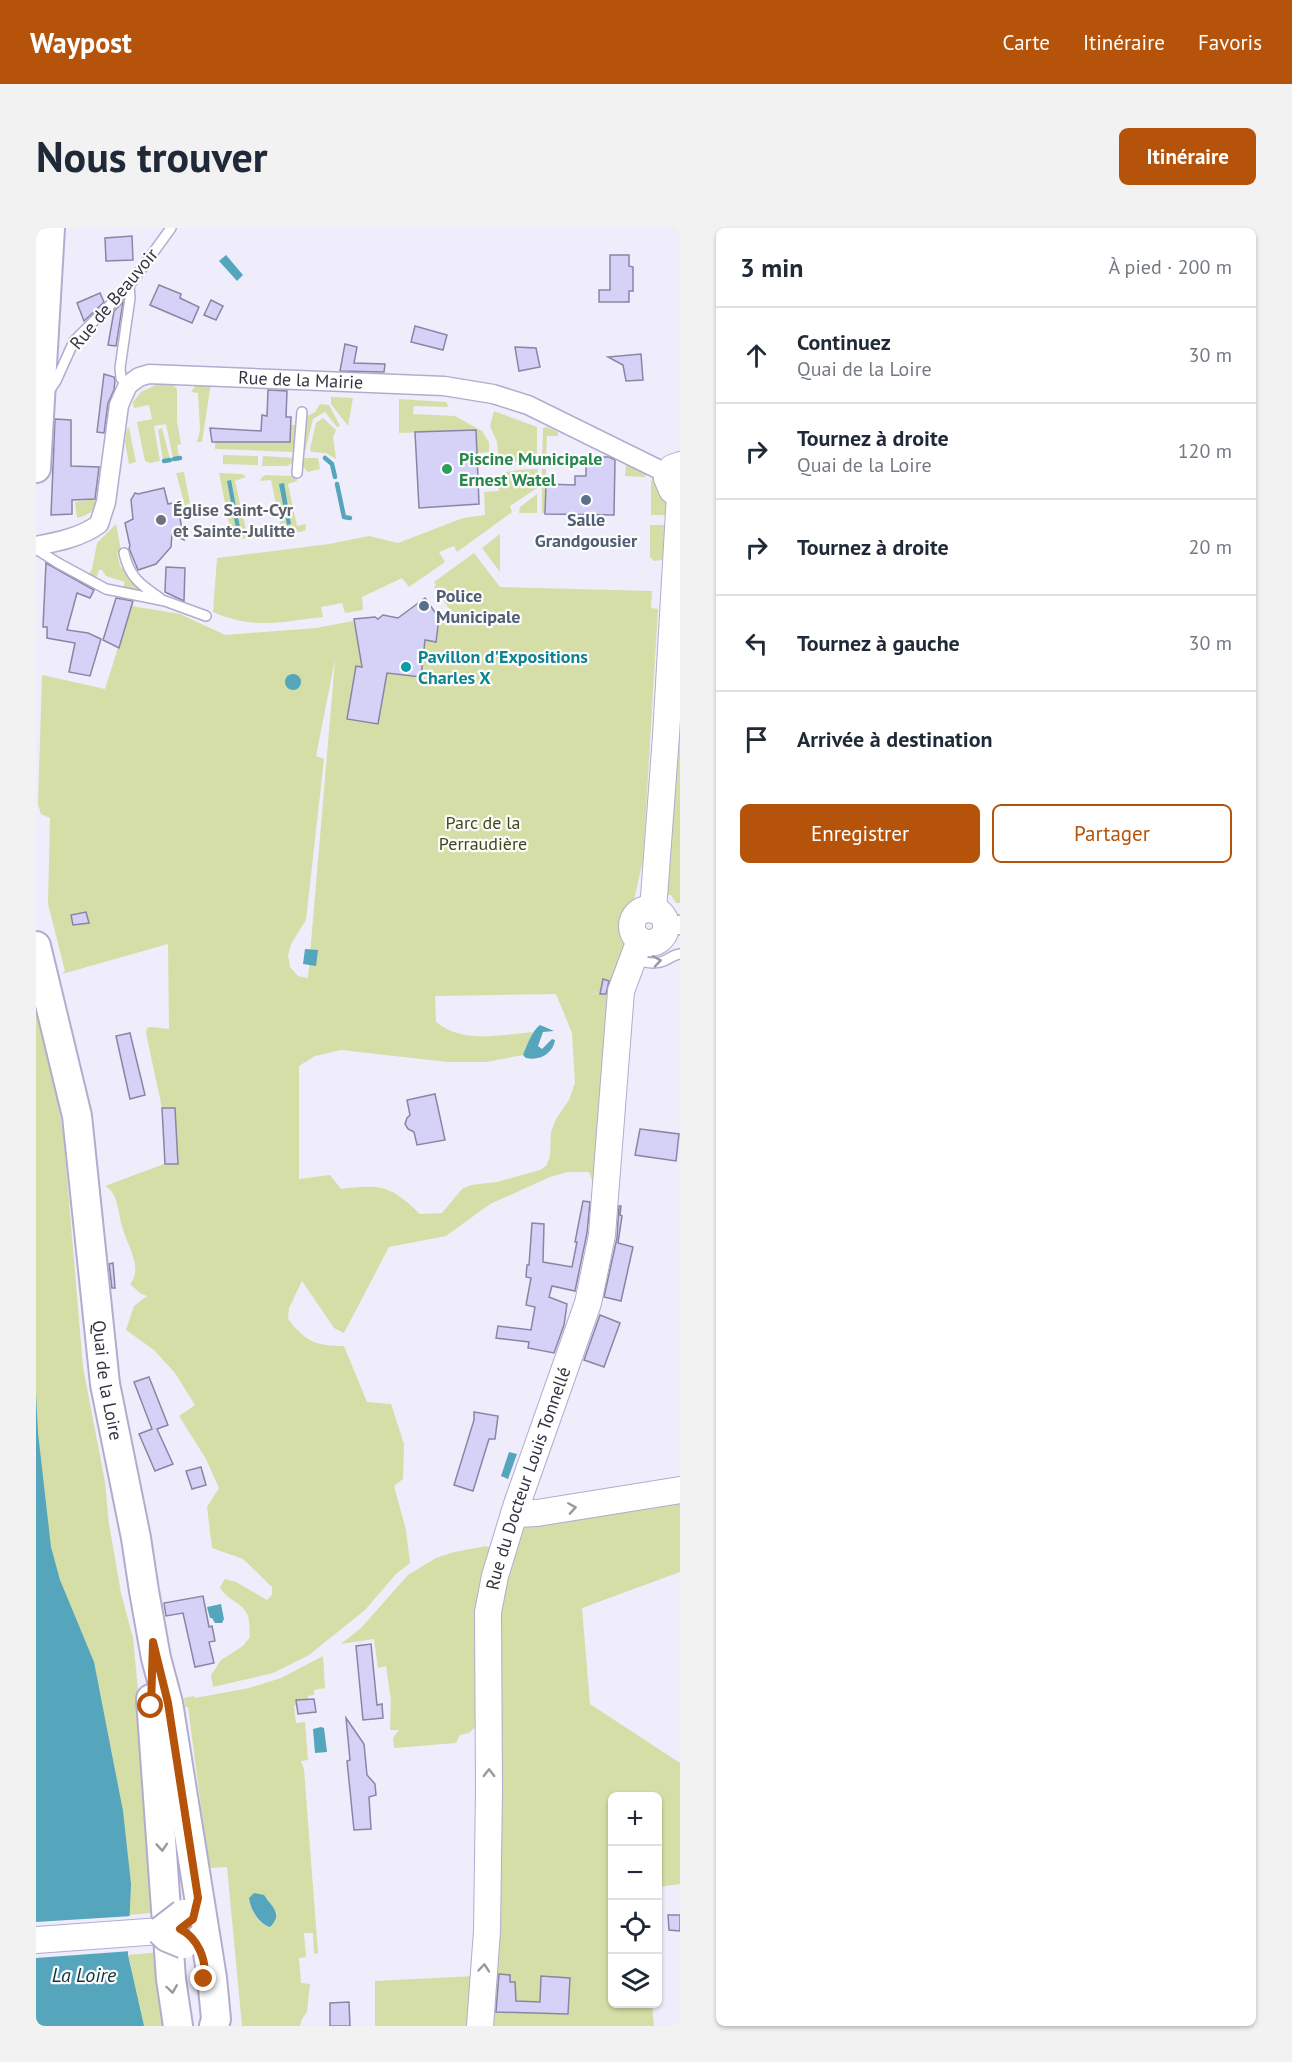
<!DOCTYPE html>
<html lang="fr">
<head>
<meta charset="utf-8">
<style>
  :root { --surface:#fff; --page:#f2f2f3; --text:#1f2937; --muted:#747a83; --line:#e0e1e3; --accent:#b45309 }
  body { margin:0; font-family:"PT Sans",sans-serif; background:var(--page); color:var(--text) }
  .controls { position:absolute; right:18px; bottom:18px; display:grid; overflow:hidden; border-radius:9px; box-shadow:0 2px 4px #0004 }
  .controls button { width:54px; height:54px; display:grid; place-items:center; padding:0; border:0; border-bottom:2px solid var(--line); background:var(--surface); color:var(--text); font:30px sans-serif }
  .stop { position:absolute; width:18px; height:18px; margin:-14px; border:4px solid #b45309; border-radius:50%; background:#fff }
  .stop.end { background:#b45309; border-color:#fff; box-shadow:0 2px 6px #0008 }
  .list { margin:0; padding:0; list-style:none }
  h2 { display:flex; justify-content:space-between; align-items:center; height:78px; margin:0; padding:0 24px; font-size:26px }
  h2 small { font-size:20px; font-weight:400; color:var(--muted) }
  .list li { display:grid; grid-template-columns:39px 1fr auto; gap:18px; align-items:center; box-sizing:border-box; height:96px; padding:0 24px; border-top:2px solid var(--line) }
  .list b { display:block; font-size:22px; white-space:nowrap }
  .list p { margin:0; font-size:20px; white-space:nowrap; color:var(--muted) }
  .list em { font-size:20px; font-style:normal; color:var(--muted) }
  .actions { display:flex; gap:12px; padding:18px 24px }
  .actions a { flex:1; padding:14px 0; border:2px solid var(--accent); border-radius:9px; text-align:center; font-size:21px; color:var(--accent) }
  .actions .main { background:var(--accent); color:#fff }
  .icon { flex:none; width:33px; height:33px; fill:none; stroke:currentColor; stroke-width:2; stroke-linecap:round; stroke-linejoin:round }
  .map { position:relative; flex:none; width:644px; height:1798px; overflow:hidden; border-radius:9px }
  header { display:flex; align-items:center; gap:36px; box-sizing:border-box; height:84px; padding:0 30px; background:var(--accent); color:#fff }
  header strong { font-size:28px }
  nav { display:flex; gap:33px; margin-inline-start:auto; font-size:21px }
  .intro { display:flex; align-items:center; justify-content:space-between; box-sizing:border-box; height:144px; padding:0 36px }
  h1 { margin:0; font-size:42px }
  .button { padding:15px 27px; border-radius:9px; background:var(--accent); color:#fff; font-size:21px; font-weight:700 }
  main { display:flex; gap:36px; padding:0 36px }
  aside { flex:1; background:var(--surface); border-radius:9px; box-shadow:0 2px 4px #0004 }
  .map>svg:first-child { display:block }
</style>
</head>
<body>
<header>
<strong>Waypost</strong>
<nav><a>Carte</a><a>Itinéraire</a><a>Favoris</a></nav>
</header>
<div class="intro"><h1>Nous trouver</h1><a class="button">Itinéraire</a></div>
<main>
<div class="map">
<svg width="644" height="1798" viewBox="0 0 644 1798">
  <rect width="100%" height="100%" fill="#efedfb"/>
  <g fill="#d5dea6" fill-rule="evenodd">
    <polygon points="124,155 136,156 141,161 141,193 145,216 141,217 143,229 137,230 130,196 118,198 124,233 114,235 109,233 101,194 116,191 113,177 98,180 97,174 105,164"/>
    <polygon points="175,155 166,214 161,214 164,202 162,165 155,164 161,156"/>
    <polygon points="295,169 317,170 312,198 295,176"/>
    <polygon points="363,171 410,174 413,179 378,178 377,186 419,188 446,203 453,214 453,224 441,225 439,202 363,205"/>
    <polygon points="284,176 293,177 304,198 301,199 289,184 277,191 269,224 267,223 268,190 279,184"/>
    <polygon points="458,183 501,199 501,233 470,234 463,231 461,214 454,198"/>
    <polygon points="287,190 300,202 297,209 300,231 290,225 275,224 274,221 280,195"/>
    <polygon points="255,197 259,197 259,224 179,221 179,213 254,213"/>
    <polygon points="511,199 522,204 522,208 511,208 510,232 506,232 507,200"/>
    <polygon points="91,200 93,200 100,234 93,236 89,214"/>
    <polygon points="126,200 134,231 127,232 122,202"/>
    <polygon points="187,227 222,228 222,237 187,236"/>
    <polygon points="227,228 259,230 257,235 250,238 226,238"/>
    <polygon points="267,230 282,230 284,241 272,244 267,239"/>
    <polygon points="590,234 610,244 609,249 589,248"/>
    <path d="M502,241L501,260L474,278L476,284L421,324L418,318L403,324L409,334L373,359L366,350L326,369L327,382L309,385L306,375L285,379L287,389C243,394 219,402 177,384L181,330L293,316L333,308L362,315L427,290L449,287L448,264L463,263C463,259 461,251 463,248C466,242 495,241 502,241Z"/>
    <polygon points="506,241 510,241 509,285 506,285"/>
    <polygon points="148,244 154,275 149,278 140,245"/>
    <polygon points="183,245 206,246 210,249 199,253 211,306 222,305 219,310 196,311"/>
    <polygon points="230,247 257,248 261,250 261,253 252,256 261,298 270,296 269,303 243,307 235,304 245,300 235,252 224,253 226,249"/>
    <path d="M617,248C630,259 631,272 632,287H615V253Z"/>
    <polygon points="501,266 501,285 483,285 484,279"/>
    <path d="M61,271C59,283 53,287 41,290L39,274Z"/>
    <polygon points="80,296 85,322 81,325 84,338 104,360 102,364 86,362 89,354 70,348 66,342 63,342 59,353 51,349 56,341 61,315"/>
    <polygon points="614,297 632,297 629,329 626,332 618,333 614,329"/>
    <polygon points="464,306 464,344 446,320"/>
    <path d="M438,325L464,359L616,363L615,380L622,381L607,632L577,765H550L577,766L558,958L553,944H532L514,949L454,976L410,1008L353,1019L308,1105L298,1100L266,1053L253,1080L252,1091C270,1114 280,1118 308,1118L331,1174L355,1176L368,1216L367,1251L358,1258L370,1302L374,1335L360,1346L329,1382L273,1427L237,1445L177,1459L175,1447L185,1432L207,1418L214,1409C213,1403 214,1394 212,1388C207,1374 190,1372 184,1359L189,1351L200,1354L231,1372L236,1367V1359L207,1331L176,1320L171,1279L183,1260L170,1231L143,1188L159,1177L139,1145L118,1122L90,1102L98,1078L111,1068L105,1066L94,1056C108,1041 91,1017 87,1001C82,987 83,965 69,958L128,936H141L139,880H126L110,805L111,800L115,799L133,801L132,716L26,746L29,743L12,676L14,590L5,586L2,576L6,447L69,461L95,378L144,386L189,407L280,400L317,393L402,391L414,382L398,359L400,357L398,354ZM299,432V433L272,750L262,748L254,739L252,727L255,716L270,692L288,531L280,528ZM520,766L536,805L539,855L533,872L520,891L515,904L514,929L510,938L504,942L461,954L435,957L426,961L406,985L384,986C355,958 346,956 305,961L294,947L263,951V838L279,828L305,822L412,834H450L487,827L497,804C465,807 427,816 400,794L399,768Z"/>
    <polygon points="640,510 644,510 644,675 640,675 635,667 628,667"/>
    <polygon points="0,776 23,879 28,914 47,1139 69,1254 73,1296 85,1365 97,1410 123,1684 93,1687 94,1670 0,1683"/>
    <polygon points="644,1263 644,1344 546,1380 554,1476 644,1535 644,1656 622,1659 622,1568 576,1568 576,1776 616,1776 618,1798 455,1798 458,1386 486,1292"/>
    <polygon points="450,1318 456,1321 445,1486 440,1486 439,1499 433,1505 424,1507 420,1515 358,1520 357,1510 363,1502 354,1502 355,1472 350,1438 342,1440 338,1411 305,1416 325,1400 372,1347 400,1330 418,1324"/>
    <path d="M287,1428L289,1460L278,1462V1467L272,1468V1471L260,1472L261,1477L258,1478L260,1495L269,1494L272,1532L265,1533L268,1541L282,1725L278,1726L277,1705H268L270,1729L263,1730L265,1755L274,1756L271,1784L266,1791L264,1798H206L191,1639L173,1640L152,1479H149L148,1470L158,1468L159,1470L213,1460L245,1450ZM215,1668L231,1670L241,1686L234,1699C223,1697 216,1683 213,1673Z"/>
    <polygon points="125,1724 134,1798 0,1798 0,1742 95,1739 92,1727"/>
    <polygon points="440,1748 435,1798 339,1798 339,1753"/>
  </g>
  <g fill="#55a5bc">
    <polygon points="190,27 207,47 201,53 183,33"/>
    <polygon points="195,252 205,305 201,306 191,253"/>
    <polygon points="248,255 255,296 251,297 243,256"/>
    <circle cx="257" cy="454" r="8"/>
    <polygon points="269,721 282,722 280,738 267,736"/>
    <path d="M504,797L518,803L507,804L502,818L506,821L516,811L519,812C517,826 503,833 490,830L487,827C491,817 496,803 504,797Z"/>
    <polygon points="0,1165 2,1205 15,1319 24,1352 58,1434 87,1583 95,1656 92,1727 108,1798 0,1798"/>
    <polygon points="473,1224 481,1226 472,1251 465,1248"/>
    <polygon points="185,1376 188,1391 186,1395 179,1395 176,1390 174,1390 171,1379"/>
    <polygon points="285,1499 288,1500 291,1524 279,1525 277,1501"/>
    <path d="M218,1665L228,1667C237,1680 247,1686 234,1699C223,1696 214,1681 213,1670Z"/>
  </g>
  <polygon fill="#efedfb" points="96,1688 95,1723 0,1730 0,1694"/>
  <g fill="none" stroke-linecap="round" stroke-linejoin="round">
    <g stroke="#55a5bc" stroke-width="4.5">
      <polyline points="289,230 296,236 299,249"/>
      <polyline points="138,231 144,230"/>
      <polyline points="128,233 134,232"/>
      <polyline points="301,256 308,289 314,290"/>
    </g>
  </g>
  <g fill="#d6d2f7" stroke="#8885a5" stroke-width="1.5">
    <polygon points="96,8 97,32 70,33 69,10"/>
    <polygon points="574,27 593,27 593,38 597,39 597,63 593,63 593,74 563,74 563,62 574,62"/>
    <polygon points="123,57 145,66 144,70 163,79 156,95 114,77"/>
    <polygon points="64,65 68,74 48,93 41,75"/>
    <polygon points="175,72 187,78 180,92 168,87"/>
    <polygon points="87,74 80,118 72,117 78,83"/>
    <polygon points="379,98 411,107 407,122 375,114"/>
    <polygon points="309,116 321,119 318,135 349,136 348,144 304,143"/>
    <polygon points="479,119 500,120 504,139 483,143"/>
    <polygon points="605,126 607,152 590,153 587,137 572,129"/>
    <polygon points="68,146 78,149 79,152 78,162 72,175 68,205 61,204"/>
    <polygon points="232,162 251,163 250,189 255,189 254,214 176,214 174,200 225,203 226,187 231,188"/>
    <polygon points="19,191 35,192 35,238 63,239 59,271 36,272 36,286 15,287"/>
    <polygon points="440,202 443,276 383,280 379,204"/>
    <polygon points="550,229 573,229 579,232 578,287 509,286 510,256 539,257 539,248 550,248"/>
    <polygon points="128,260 132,276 141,274 148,312 136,306 135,319 120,336 102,342 93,320 94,318 89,295 97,291 95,272 99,265 102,266"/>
    <polygon points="10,335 58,362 54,370 41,365 31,402 52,405 65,411 54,448 33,444 39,415 11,410 11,399 7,399"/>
    <polygon points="130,339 149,340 148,373 129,364"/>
    <polygon points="80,370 97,373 83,420 67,412"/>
    <polygon points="389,370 403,390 400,414 389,412 385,449 351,445 342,496 311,491 320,438 326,439 318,391 339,389 342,391 347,387 362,390"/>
    <polygon points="50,684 53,695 37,697 35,687"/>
    <polygon points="567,751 573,753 570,766 564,766"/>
    <polygon points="94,805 109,867 94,871 80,808"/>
    <polygon points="399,866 409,912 381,917 378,904 372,901 369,896 371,890 374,887 371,872"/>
    <polygon points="126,880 139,880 142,936 129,936"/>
    <polygon points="604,901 643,906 640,933 599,927"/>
    <polygon points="547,973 554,974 551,1005 539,1063 516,1058 513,1069 531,1076 528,1097 518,1125 492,1120 493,1114 460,1110 462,1098 495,1102 499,1079 490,1077 495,1050 490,1049 491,1037 493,1037 496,995 508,996 507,1034 536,1039 541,1014 539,1014"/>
    <polygon points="583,978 585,978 584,987 586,988 582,1015 597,1019 585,1073 568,1069 581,1010"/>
    <polygon points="77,1035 79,1060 76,1060 73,1036"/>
    <polygon points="564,1087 584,1095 568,1139 548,1132"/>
    <polygon points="113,1149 132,1197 121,1201 137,1236 119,1243 103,1206 116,1201 98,1154"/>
    <polygon points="438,1184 462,1188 459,1211 453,1211 437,1263 418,1257 438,1192"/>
    <polygon points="165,1239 170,1257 156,1261 150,1243"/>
    <polygon points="167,1368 173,1399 176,1398 179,1413 173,1414 178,1435 159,1439 147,1385 130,1388 128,1375"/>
    <polygon points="335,1416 341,1477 346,1476 347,1490 327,1492 320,1418"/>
    <polygon points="278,1471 280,1484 262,1486 260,1472"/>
    <polygon points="310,1490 328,1516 331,1547 339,1556 340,1567 333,1569 335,1601 318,1602 311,1533 314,1532"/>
    <polygon points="632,1687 644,1687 644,1703 633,1702"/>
    <polygon points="463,1746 474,1747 474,1754 479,1754 480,1773 504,1774 505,1748 534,1750 532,1786 460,1784"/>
    <polygon points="313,1774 314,1798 294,1798 294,1775"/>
  </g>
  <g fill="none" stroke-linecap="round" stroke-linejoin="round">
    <defs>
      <g id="lane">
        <polyline points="92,157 85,150 84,140 94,70 93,58"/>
        <polyline points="13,163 20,153 38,113 93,58 135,0"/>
        <polyline points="261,245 266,184"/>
        <polyline points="0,321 22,335 70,361 129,373 170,388"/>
        <path d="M88,325C93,349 105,357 124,370"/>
        <path d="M599,731C609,735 620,737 630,732C635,729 638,727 644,726"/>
      </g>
      <g id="street">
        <path id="s1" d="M0,318C21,314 46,309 63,296L70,274L83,177L92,157L103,149L113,146L408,158L457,166L492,177L632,246"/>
        <polyline points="630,697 644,697"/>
      </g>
      <g id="secondary">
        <polyline points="644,237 636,240 631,250 636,262 644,266"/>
        <circle cx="613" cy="698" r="17"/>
        <polyline points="617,682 630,508 644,266"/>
        <polyline points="478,1286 501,1285 644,1262"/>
        <polyline points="0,1712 125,1703"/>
        <path id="s2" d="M444,1798L451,1703L453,1562L452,1384L459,1348L481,1276L552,1075L566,1007L585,763L604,712"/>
      </g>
      <g id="primary">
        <polyline points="0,240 14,0"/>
        <path id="s3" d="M0,718L41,888L69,1156L100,1310L108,1363L120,1430L132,1475L176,1750L180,1791L178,1798"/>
        <polyline points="115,1471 135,1751 142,1798"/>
      </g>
    </defs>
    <use href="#lane" stroke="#b2acce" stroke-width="12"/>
    <use href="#street" stroke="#b2acce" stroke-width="21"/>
    <use href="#secondary" stroke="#b2acce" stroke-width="28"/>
    <use href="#primary" stroke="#b2acce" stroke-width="32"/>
    <use href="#lane" stroke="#fff" stroke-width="9"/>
    <use href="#street" stroke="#fff" stroke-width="18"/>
    <use href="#secondary" stroke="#fff" stroke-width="26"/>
    <use href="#primary" stroke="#fff" stroke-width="28"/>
    <defs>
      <g id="primary-bridge">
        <polyline points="125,1703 147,1686"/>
        <polyline points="125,1703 131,1709 148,1716"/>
      </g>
    </defs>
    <use href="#primary-bridge" stroke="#b2acce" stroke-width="32" stroke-linecap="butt"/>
    <use href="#primary-bridge" stroke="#fff" stroke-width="28"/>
  </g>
  <defs><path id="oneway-chevron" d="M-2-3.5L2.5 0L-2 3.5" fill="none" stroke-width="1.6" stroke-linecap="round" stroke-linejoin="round" transform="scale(1.5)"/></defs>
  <g stroke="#9a99a0">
    <use href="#oneway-chevron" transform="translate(621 733) rotate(-9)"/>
    <use href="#oneway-chevron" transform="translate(536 1280) rotate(-9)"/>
    <use href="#oneway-chevron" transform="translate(453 1545) rotate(-90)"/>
    <use href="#oneway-chevron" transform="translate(126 1619) rotate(86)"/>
    <use href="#oneway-chevron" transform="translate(448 1740) rotate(-85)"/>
    <use href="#oneway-chevron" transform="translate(136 1761) rotate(82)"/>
  </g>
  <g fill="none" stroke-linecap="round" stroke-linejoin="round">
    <path stroke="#b45309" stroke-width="8" d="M115,1478L117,1414L132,1475L162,1670L157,1691L144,1701C162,1710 171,1732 168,1751"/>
  </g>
  <circle fill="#2e9e5b" stroke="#fcfcfc" stroke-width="2" cx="411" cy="241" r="6"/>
  <g fill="#5c6f8a" stroke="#fcfcfc" stroke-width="2">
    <circle cx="550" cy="272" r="6"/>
    <circle cx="388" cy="378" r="6"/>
  </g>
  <circle fill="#6b7280" stroke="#fcfcfc" stroke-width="2" cx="125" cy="292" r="6"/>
  <circle fill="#0f9aa8" stroke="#fcfcfc" stroke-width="2" cx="370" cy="439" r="6"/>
  <g text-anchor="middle" stroke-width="4.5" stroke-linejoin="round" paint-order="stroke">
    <g font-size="18" fill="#363341" stroke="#fcfcfc">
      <text transform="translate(78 71) rotate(-50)" y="6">Rue de Beauvoir</text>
      <text dy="6" stroke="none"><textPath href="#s1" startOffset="386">Rue de la Mairie</textPath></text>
      <text dy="6" stroke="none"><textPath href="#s3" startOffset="441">Quai de la Loire</textPath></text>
      <text dy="6" stroke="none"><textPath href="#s2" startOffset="554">Rue du Docteur Louis Tonnellé</textPath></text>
    </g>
    <g font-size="18" font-weight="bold" fill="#27864d" stroke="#fcfcfc" text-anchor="start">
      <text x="423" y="237">Piscine Municipale<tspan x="423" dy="21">Ernest Watel</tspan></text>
    </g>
    <g font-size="18" font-weight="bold" fill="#5b616d" stroke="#fcfcfc" text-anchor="start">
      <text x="137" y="288">Église Saint-Cyr<tspan x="137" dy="21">et Sainte-Julitte</tspan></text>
    </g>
    <g font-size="18" font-weight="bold" fill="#4e5e75" stroke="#fcfcfc">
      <text x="550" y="298">Salle<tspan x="550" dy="21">Grandgousier</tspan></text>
      <text x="400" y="374" text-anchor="start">Police<tspan x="400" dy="21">Municipale</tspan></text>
    </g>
    <g font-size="18" font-weight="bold" fill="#0d838f" stroke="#fcfcfc" text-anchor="start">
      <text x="382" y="435">Pavillon d'Expositions<tspan x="382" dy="21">Charles X</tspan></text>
    </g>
    <g font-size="18" fill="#434819" stroke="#fcfcfc">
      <text x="447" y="601">Parc de la<tspan x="447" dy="21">Perraudière</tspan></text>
    </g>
    <g font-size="20" font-style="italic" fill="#103641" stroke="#fcfcfc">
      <text x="48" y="1754">La Loire</text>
    </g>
  </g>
</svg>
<div class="controls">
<button>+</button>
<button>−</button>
<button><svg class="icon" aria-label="locate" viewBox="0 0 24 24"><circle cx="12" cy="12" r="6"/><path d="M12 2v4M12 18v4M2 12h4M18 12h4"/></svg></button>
<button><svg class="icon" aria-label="layers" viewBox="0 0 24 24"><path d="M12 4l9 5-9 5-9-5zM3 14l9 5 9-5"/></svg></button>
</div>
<div class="stop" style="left:115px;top:1478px"></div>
<div class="stop end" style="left:168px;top:1751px"></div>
</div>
<aside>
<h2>3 min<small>À pied · 200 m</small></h2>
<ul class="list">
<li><svg class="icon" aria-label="ahead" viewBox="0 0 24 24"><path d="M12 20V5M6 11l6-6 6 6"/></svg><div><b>Continuez</b><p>Quai de la Loire</p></div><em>30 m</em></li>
<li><svg class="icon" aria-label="right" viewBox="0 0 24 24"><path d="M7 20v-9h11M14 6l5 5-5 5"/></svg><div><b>Tournez à droite</b><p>Quai de la Loire</p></div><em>120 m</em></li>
<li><svg class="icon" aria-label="right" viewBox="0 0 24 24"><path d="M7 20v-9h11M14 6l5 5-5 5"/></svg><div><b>Tournez à droite</b></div><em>20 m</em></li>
<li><svg class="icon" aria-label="left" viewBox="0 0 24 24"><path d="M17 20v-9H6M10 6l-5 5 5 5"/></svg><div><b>Tournez à gauche</b></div><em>30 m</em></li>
<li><svg class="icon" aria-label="arrive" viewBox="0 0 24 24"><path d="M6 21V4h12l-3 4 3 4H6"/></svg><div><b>Arrivée à destination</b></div></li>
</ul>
<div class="actions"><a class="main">Enregistrer</a><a>Partager</a></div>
</aside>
</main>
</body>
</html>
